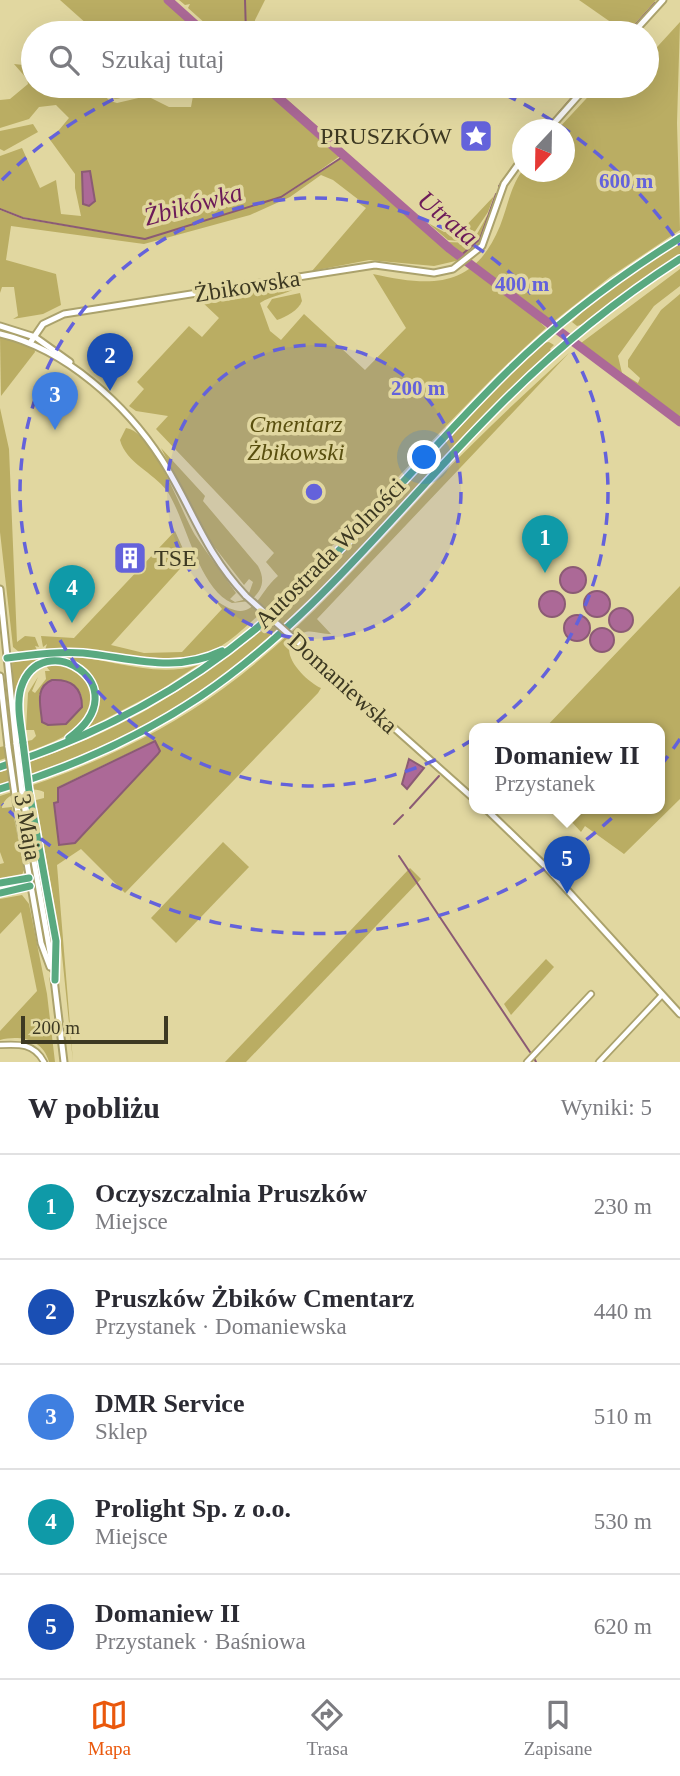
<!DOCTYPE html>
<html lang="pl">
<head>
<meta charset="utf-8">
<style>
  :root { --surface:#fff; --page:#f2f2f3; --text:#2b2b33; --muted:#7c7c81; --line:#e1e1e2; --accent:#ea580c }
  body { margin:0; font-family:"Times New Roman",serif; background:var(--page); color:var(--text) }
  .compass { position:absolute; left:512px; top:119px; width:63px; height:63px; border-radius:50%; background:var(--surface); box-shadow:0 7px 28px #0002; rotate:202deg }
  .scale { position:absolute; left:21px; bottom:18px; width:147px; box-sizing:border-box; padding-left:7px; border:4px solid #3d3922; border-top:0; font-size:19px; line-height:24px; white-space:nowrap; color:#3d3922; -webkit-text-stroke:5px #e1d7a0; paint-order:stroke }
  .you { position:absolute; left:425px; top:458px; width:24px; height:24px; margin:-18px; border:5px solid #fff; border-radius:50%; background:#1a73e8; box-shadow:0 0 0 10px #1a73e833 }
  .badge { display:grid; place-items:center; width:46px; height:46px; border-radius:50%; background:var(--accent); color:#fff; font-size:23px; font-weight:700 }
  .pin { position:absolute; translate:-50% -58px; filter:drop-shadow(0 2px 4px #0008) }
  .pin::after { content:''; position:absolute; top:37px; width:24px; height:21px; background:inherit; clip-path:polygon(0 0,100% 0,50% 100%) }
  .popup { position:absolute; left:469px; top:723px; width:196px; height:91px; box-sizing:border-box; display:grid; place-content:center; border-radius:14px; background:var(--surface); filter:drop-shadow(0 2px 5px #0005); font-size:23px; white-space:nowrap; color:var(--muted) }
  .popup b { font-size:26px; color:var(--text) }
  .popup::after { content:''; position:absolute; left:50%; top:100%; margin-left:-14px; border:14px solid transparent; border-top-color:var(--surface) }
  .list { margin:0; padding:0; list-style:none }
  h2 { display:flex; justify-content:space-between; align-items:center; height:91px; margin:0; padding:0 28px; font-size:30px }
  h2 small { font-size:23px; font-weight:400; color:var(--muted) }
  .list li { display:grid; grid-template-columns:46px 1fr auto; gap:21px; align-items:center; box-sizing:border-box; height:105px; padding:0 28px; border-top:2px solid var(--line) }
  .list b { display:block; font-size:26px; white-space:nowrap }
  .list p { margin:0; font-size:23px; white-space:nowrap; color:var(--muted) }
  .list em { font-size:23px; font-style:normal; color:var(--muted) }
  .icon { flex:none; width:38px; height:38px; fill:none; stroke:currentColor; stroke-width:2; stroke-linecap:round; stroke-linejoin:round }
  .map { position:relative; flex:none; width:680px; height:1062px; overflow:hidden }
  .search { position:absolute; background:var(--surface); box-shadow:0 7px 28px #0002; left:21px; right:21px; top:21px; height:77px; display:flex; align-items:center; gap:18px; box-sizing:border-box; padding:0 24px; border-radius:38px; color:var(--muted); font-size:26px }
  .sheet { height:616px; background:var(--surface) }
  nav { display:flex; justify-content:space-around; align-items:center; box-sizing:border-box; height:98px; border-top:2px solid var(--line); background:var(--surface); font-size:19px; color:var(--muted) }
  nav a { display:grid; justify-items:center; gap:4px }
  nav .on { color:var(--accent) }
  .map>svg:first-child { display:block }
</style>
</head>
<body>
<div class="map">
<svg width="680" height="1062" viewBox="0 0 680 1062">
  <rect width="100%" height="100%" fill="#e1d7a0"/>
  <g fill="#baad63" fill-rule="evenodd">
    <polygon points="60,0 164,0 201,33 97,33"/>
    <polygon points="179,0 265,0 255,20 254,33 216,33 188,8 190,4 185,5"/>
    <polygon points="579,0 656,0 630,29 612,23"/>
    <path d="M680,22L677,123L680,230L610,277L553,322L546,318L541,323L546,328C448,415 368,518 270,605C248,624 226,649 197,657C148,671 95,646 45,650L47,644L43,647L41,636L74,638L175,531L188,560L111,645L144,653L182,652L222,609L214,599C255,629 255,595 278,576L266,562L274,553L156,429L168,416L136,411L129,406L144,389L137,382L189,326L202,337L219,318L201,301L295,283L297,287C286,295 272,295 260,303L270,331L281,340L304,314L365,370L406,328L373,274C432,287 474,289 500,226C508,206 510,188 522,171L564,172V130L558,129L598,86H647V58Z"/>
    <path d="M14,64L33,66V86H94L110,101L117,103L147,96L169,107H191L193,96C184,93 180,98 171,98C162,98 152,90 143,92C121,94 116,109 97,86H260L340,156L284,196L342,158L460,260L434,266L369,260L312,271L366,208L357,202L359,200L333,180L321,175L290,197L250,215L144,244L11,226L6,260L56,274L61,305L43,314L13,319L18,316L14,287H2L0,293V210L23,219L137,238L23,217L0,208V156L22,148L40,188L56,180L61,214L81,216L75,188V174L48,137L54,136L69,118L56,105L39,107L29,119L0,128V100L10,99L28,84L27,79Z"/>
    <polygon points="267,86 272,86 447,242 472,243 487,216 492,217 481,242 464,257 459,253"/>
    <polygon points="33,124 38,132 4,151 0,149 0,131"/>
    <polygon points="494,196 488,212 468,242 448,240 428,223 444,232 456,231 464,239 461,231"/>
    <polygon points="680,241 680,256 584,324 577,326 572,322 594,301"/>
    <polygon points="680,269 680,286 654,306 618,356 622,373 638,383 640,378 628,367 628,360 661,310 680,294 680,419 581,343"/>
    <path d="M300,293L302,301C299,310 286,317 277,320L267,307L272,299Z"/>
    <polygon points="0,336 34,347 35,352 1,396"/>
    <path d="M549,342L554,345L550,349L552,351C454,441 373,548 273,636C195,705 99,754 0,785V772C62,752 124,726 178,691C310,604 405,480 515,369L543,343Z"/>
    <path d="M569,353L317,619L331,634C321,635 312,629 303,633C270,646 304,680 321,688L318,693L125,893L81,849L57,865L73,1062L61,945L36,800L44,798V792C33,785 3,793 2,808L12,807L24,870L21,877L0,881V864L4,863L0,852V796C79,771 156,738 224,688C304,629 368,554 435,482C478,437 523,395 569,353ZM154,741L160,751L158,754L75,843L59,844L55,803H58V787Z"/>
    <polygon points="0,408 9,449 17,642 25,636 35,637 39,647 35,646 37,650 19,652 13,647 0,532"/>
    <path d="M126,428C154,432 181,512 195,535C208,555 223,574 236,593L230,599L235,602L247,599L253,582L249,579L244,585L206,536L161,448L205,496L203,501L258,566C266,581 262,591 250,601L232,603C198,588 186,519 167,491C153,472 126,463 120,440Z"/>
    <polygon points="680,586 680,799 624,854 585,826 581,832 559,808 660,808 660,728 545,728"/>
    <path d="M66,656C110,658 155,679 198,665L159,691L88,728C132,665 22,621 15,706L12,662Z"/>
    <path d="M61,665C73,667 85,674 89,686C106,733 32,750 0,760V747L32,740L36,736L34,730H26L28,693L38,677L32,691L35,693L46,679L45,671H50L46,666ZM81,693L82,707L42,722L39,694Z"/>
    <polygon points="223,842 249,867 176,943 151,918"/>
    <polygon points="410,868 421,879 246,1062 225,1062"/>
    <path d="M22,895L29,904L47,994L55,1062H49C43,1039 20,1035 0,1040V1031L37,991L21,912L0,934V899Z"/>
    <polygon points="546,959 554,967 511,1015 504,1004"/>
  </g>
  <g fill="#ac6997" stroke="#8b5b74" stroke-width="2">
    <polygon points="90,171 95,201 89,206 83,204 82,172"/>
    <circle cx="573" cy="580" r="13"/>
    <circle cx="597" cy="604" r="13"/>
    <circle cx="552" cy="604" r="13"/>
    <circle cx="621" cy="620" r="12"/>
    <circle cx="577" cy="628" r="13"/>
    <circle cx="602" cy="640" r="12"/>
    <path d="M52,680C71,679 82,687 82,707L66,724L48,725L42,722C41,707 34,687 52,680Z"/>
    <polygon points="155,741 160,751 158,754 75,843 59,845 54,803 58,802 58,788"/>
    <polygon points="409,759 424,768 407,789 402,784"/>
  </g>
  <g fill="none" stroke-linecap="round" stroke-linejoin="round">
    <g stroke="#8b5b74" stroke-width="2">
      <polyline points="245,0 246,33"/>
      <polyline points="628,33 655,3"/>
      <polyline points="544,130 582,86"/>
      <polyline points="499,186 522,154"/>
      <polyline points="0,209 23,218 145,239 281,197 344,156"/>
      <polyline points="459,257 480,239 496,194"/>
      <polyline points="410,808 439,776"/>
      <polyline points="394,824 403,815"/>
      <polyline points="399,856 530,1052"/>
      <polyline points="534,1058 536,1062"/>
    </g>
    <g stroke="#ac6997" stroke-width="9">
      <polyline points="168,0 205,33"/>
      <polyline points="265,86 450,249 680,422"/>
    </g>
    <defs>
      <g id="minor">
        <path d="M0,1045C19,1044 34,1043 44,1062"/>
        <polyline points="527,1062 591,994"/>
        <polyline points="599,1062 662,995"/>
      </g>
      <g id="tertiary">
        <polyline points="633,33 663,0"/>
        <polyline points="548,130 587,86"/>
        <polyline points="30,343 43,324 64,314 375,265 434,273 453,269 482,246 504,184 522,159"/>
      </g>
      <g id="secondary">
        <polyline points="0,326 35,337 70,362"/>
        <path d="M0,334C65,349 126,404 162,460C193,509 203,550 246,596"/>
        <polyline points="0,589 16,744"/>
        <polyline points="302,646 474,799"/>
        <polyline points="0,676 8,747"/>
        <polyline points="22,793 53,969"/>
        <polyline points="15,795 41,943 50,967"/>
        <polyline points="485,808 548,869 680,1014"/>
        <polyline points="54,979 64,1062"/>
      </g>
      <g id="motorway">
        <path d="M7,658C32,655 58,651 83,653C133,658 173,674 222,651"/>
        <path d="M23,743C21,726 16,705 21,688C41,624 142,686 69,738"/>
        <path d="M0,767C93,737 183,690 258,627C350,549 423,454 509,370C560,320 619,276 680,238"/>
        <path d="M0,789C70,768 140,737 201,696C316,618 399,506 496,409C552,352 613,302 680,259"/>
        <polyline points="29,791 56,941 55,980"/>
        <polyline points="0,883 29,878"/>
        <polyline points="0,893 30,886"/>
      </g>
    </defs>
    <use href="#minor" stroke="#aba26c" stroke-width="8"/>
    <use href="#tertiary" stroke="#aba26c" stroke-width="9"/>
    <use href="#secondary" stroke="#aba26c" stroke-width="9"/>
    <use href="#motorway" stroke="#fff" stroke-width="10"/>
    <use href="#minor" stroke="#fff" stroke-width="4.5"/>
    <use href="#tertiary" stroke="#fff" stroke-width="5"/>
    <use href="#secondary" stroke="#fff" stroke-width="5"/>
    <use href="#motorway" stroke="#59a980" stroke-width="7"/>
    <defs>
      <g id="secondary-bridge">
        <polyline points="246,596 302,646"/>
        <polyline points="16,744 22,793"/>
        <polyline points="8,747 15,795"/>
      </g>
      <polyline id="motorway-bridge" points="23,743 29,791"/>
    </defs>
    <use href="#secondary-bridge" stroke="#aba26c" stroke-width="9" stroke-linecap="butt"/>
    <use href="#motorway-bridge" stroke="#fff" stroke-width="10" stroke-linecap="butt"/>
    <use href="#secondary-bridge" stroke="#fff" stroke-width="5"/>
    <use href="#motorway-bridge" stroke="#59a980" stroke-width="7"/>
  </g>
  <circle cx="314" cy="492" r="147" fill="#6462db" fill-opacity=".12"/>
  <g fill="none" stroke="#6462db" stroke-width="3.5" stroke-dasharray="12 9">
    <circle cx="314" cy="492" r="147"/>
    <circle cx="314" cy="492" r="294"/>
    <path d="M680 739A441 441 0 0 1 2 804M2 180A441 441 0 0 1 142 86M486 86A441 441 0 0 1 680 245"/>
  </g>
  <defs>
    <symbol id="sight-square" viewBox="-11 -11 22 22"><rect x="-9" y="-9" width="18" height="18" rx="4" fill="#6462db" stroke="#e1d7a0"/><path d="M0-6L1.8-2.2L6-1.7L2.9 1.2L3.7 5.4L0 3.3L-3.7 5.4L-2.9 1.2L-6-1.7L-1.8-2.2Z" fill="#fff"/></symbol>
    <symbol id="building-square" viewBox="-11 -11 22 22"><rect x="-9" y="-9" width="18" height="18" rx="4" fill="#6462db" stroke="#e1d7a0"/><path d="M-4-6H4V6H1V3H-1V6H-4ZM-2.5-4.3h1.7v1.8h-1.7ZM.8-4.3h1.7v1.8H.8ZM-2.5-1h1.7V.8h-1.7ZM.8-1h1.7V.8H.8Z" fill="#fff"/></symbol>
  </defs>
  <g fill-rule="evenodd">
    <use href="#sight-square" x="457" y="117" width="38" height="38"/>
    <use href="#building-square" x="111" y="539" width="38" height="38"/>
  </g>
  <g text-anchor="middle" stroke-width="7" stroke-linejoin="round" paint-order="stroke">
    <g font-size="24" fill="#3d3922" stroke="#e1d7a0" text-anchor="end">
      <text x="452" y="144">PRUSZKÓW</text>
      <text x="154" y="566" text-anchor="start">TSE</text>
    </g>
    <g font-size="24" fill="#3d3922" stroke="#e1d7a0">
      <text transform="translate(247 286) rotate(-9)" y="8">Żbikowska</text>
      <text transform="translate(330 553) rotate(-45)" y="8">Autostrada Wolności</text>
      <text transform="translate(343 683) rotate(42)" y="8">Domaniewska</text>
      <text transform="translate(28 827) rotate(80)" y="8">3 Maja</text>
    </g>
    <g font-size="24" font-style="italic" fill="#594f0f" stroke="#e1d7a0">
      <text x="296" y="432">Cmentarz<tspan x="296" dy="28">Żbikowski</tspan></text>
    </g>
    <g font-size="26" font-style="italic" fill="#6c1b59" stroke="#e1d7a0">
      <text transform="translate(193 204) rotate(-15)" y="9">Żbikówka</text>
      <text transform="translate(448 218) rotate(40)" y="9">Utrata</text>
    </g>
  </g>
  <circle cx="314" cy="492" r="10" fill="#6462db" stroke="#e1d7a0" stroke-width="3.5"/>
  <g font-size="21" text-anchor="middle" font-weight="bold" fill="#6462db" stroke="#e1d7a0" stroke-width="7" stroke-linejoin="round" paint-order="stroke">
    <text x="626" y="188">600 m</text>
    <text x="522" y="291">400 m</text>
    <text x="418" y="395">200 m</text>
  </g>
</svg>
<svg class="compass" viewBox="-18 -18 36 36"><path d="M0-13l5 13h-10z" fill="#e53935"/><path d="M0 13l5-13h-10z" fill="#7c7c81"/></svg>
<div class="scale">200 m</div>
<div class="you"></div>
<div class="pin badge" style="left:545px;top:573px;background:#0f9aa8">1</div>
<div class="pin badge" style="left:110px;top:391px;background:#1a4fb4">2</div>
<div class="pin badge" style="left:55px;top:430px;background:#3f7fe0">3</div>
<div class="pin badge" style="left:72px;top:623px;background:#0f9aa8">4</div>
<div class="pin badge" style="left:567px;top:894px;background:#1a4fb4">5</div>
<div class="popup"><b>Domaniew II</b>Przystanek</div>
<div class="search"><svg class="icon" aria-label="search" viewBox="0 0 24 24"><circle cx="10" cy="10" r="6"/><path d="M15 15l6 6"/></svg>Szukaj tutaj</div>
</div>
<section class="sheet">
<h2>W pobliżu<small>Wyniki: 5</small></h2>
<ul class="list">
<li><span class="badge" style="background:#0f9aa8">1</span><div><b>Oczyszczalnia Pruszków</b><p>Miejsce</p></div><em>230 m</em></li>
<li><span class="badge" style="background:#1a4fb4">2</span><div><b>Pruszków Żbików Cmentarz</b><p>Przystanek · Domaniewska</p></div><em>440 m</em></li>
<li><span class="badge" style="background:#3f7fe0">3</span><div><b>DMR Service</b><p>Sklep</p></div><em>510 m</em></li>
<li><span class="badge" style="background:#0f9aa8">4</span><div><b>Prolight Sp. z o.o.</b><p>Miejsce</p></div><em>530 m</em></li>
<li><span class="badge" style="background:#1a4fb4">5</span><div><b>Domaniew II</b><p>Przystanek · Baśniowa</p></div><em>620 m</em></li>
</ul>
</section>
<nav>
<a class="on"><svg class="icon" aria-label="map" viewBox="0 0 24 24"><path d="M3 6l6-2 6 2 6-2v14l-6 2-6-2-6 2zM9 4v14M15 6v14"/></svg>Mapa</a>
<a><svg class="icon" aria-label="directions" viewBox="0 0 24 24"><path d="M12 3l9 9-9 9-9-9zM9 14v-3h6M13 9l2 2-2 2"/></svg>Trasa</a>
<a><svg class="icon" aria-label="saved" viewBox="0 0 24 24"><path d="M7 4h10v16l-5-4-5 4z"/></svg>Zapisane</a>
</nav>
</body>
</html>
